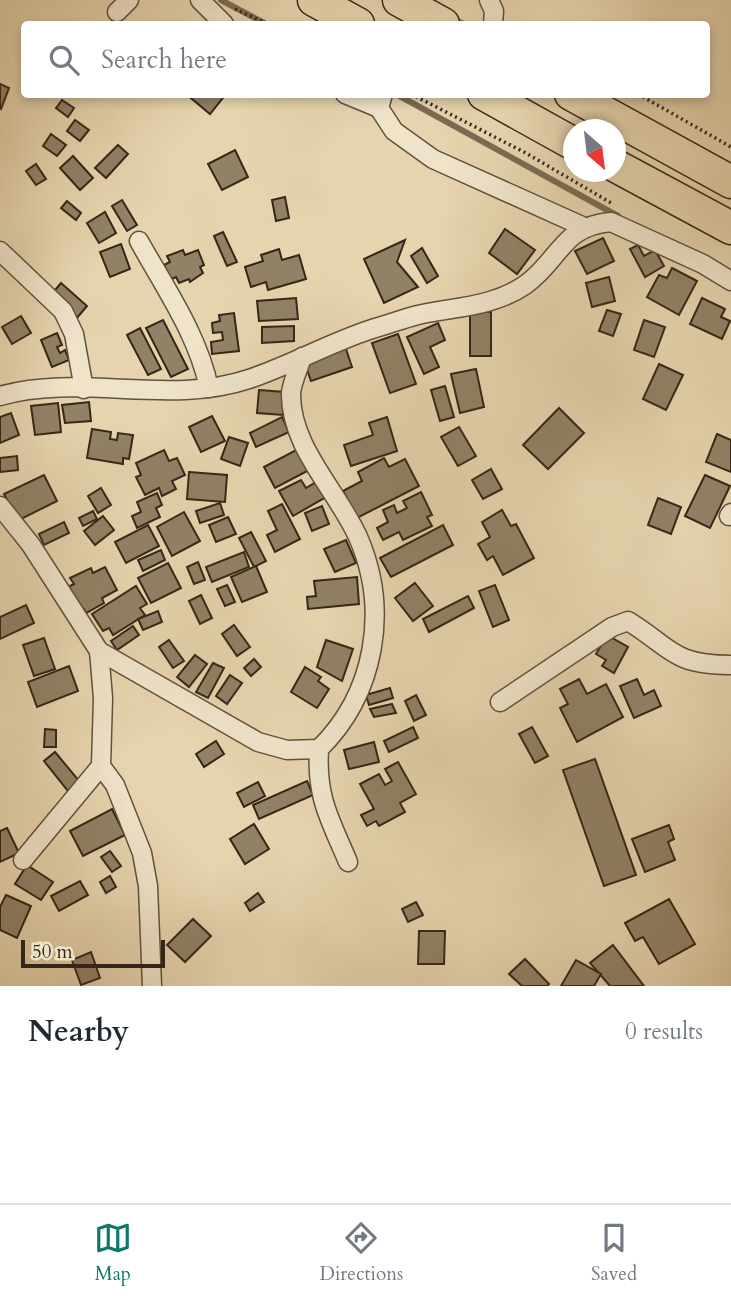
<!DOCTYPE html>
<html lang="en">
<head>
<meta charset="utf-8">
<style>
  :root { --surface:#fff; --page:#f2f2f3; --text:#1f2937; --muted:#747a83; --line:#e0e1e3; --accent:#0f766e }
  body { margin:0; font-family:Cardo,serif; background:var(--page); color:var(--text) }
  .compass { position:absolute; left:563px; top:119px; width:63px; height:63px; border-radius:50%; background:var(--surface); box-shadow:0 4px 10px #0003; rotate:152deg }
  .scale { position:absolute; left:21px; bottom:18px; width:144px; box-sizing:border-box; padding-left:7px; border:4px solid #352718; border-top:0; font-size:19px; line-height:24px; white-space:nowrap; color:#352718; -webkit-text-stroke:5px #efe3ca; paint-order:stroke }
  .list { margin:0; padding:0; list-style:none }
  h2 { display:flex; justify-content:space-between; align-items:center; height:91px; margin:0; padding:0 28px; font-size:30px }
  h2 small { font-size:23px; font-weight:400; color:var(--muted) }
  .icon { flex:none; width:38px; height:38px; fill:none; stroke:currentColor; stroke-width:2; stroke-linecap:round; stroke-linejoin:round }
  .map { position:relative; flex:none; width:731px; height:986px; overflow:hidden }
  .search { position:absolute; background:var(--surface); box-shadow:0 4px 10px #0003; left:21px; right:21px; top:21px; height:77px; display:flex; align-items:center; gap:18px; box-sizing:border-box; padding:0 24px; border-radius:7px; color:var(--muted); font-size:26px }
  .sheet { height:217px; background:var(--surface) }
  nav { display:flex; justify-content:space-around; align-items:center; box-sizing:border-box; height:98px; border-top:2px solid var(--line); background:var(--surface); font-size:19px; color:var(--muted) }
  nav a { display:grid; justify-items:center; gap:4px }
  nav .on { color:var(--accent) }
  .map>svg:first-child { display:block }
</style>
</head>
<body>
<div class="map">
<svg width="731" height="986" viewBox="0 0 731 986">
  <rect width="100%" height="100%" fill="#e6d4ae"/>
  <filter id="stains"><feTurbulence type="fractalNoise" baseFrequency=".00286" numOctaves="4"/><feColorMatrix values="0 0 0 0 .2 0 0 0 0 .09 0 0 0 0 .02 0 0 0 .5 -.17"/></filter>
  <radialGradient id="worn" r=".72"><stop offset=".6" stop-color="#630" stop-opacity="0"/><stop offset="1" stop-color="#630" stop-opacity=".3"/></radialGradient>
  <g fill="none" stroke-linecap="round" stroke-linejoin="round">
    <g stroke="#7b6b53" stroke-width="6">
      <polyline points="221,0 266,24"/>
      <polyline points="453,19 464,24"/>
      <polyline points="396,94 618,216"/>
    </g>
  </g>
  <g fill="#918166" stroke="#352718" stroke-width="2">
    <polygon points="0,84 9,88 1,109 0,108"/>
    <polygon points="186,94 226,94 210,114"/>
    <polygon points="62,100 74,108 68,117 56,108"/>
    <polygon points="75,120 89,130 80,141 67,131"/>
    <polygon points="51,134 66,145 57,156 43,146"/>
    <polygon points="118,145 128,154 106,178 95,168"/>
    <polygon points="235,150 248,177 222,190 208,164"/>
    <polygon points="73,156 93,178 80,190 60,168"/>
    <polygon points="36,164 46,179 36,185 26,171"/>
    <polygon points="285,197 289,218 276,221 272,200"/>
    <polygon points="122,200 137,225 127,231 112,206"/>
    <polygon points="67,201 81,213 76,220 61,208"/>
    <polygon points="105,212 116,233 99,243 87,223"/>
    <polygon points="505,229 535,250 517,274 489,253"/>
    <polygon points="223,232 237,262 227,266 214,236"/>
    <polygon points="603,238 614,261 587,274 575,251"/>
    <polygon points="405,240 397,262 418,287 384,303 364,259"/>
    <polygon points="121,244 130,269 110,277 100,252"/>
    <polygon points="638,245 644,256 655,250 664,266 645,277 630,249"/>
    <polygon points="422,248 438,276 427,283 411,256"/>
    <polygon points="279,249 282,260 299,255 306,279 268,290 266,282 251,287 245,267 263,261 261,255"/>
    <polygon points="183,250 185,255 198,250 204,265 200,267 203,273 190,282 189,279 179,283 176,277 170,280 164,265 170,262 167,256"/>
    <polygon points="672,268 697,281 679,315 647,297 659,275 667,278"/>
    <polygon points="609,277 615,301 592,307 586,283"/>
    <polygon points="61,283 87,306 76,319 50,296"/>
    <polygon points="296,298 298,319 259,321 257,301"/>
    <polygon points="702,298 725,309 721,317 730,321 722,339 690,324"/>
    <polygon points="607,310 621,314 613,336 599,331"/>
    <rect x="470" y="312" width="21" height="44"/>
    <polygon points="234,313 239,351 212,354 211,342 223,340 222,332 213,333 212,323 220,321 219,315"/>
    <polygon points="21,316 31,333 12,344 2,327"/>
    <polygon points="163,320 188,369 171,377 146,328"/>
    <polygon points="644,320 665,327 654,357 634,350"/>
    <polygon points="438,323 445,340 430,347 439,367 424,374 407,337"/>
    <polygon points="294,326 294,341 262,343 262,327"/>
    <polygon points="140,328 161,369 148,375 127,335"/>
    <polygon points="57,333 62,345 57,347 60,353 65,350 69,360 52,367 41,340"/>
    <polygon points="398,334 416,384 390,393 372,343"/>
    <polygon points="345,346 352,367 311,381 304,361"/>
    <polygon points="659,364 683,375 666,410 643,399"/>
    <polygon points="476,369 484,407 460,413 451,374"/>
    <polygon points="445,386 454,417 440,421 431,390"/>
    <polygon points="259,390 285,392 283,415 257,413"/>
    <polygon points="89,402 91,421 65,423 62,405"/>
    <polygon points="58,403 61,432 35,435 31,406"/>
    <polygon points="559,408 584,433 548,469 523,445"/>
    <polygon points="11,413 19,435 0,443 0,417"/>
    <polygon points="212,416 225,441 201,452 189,427"/>
    <polygon points="282,417 289,432 256,447 250,433"/>
    <polygon points="387,417 397,451 351,466 344,445 373,435 369,423"/>
    <polygon points="459,427 476,456 458,466 441,437"/>
    <polygon points="92,429 111,432 110,439 117,440 118,433 133,435 129,459 123,458 123,464 87,458"/>
    <polygon points="717,434 731,440 731,472 706,462"/>
    <polygon points="229,437 248,443 240,466 221,459"/>
    <polygon points="300,448 311,469 275,488 264,467"/>
    <polygon points="164,450 169,461 177,458 185,475 172,481 176,489 162,496 159,488 145,495 136,477 141,475 136,463"/>
    <polygon points="17,456 18,470 0,472 0,458"/>
    <polygon points="384,458 389,467 405,459 419,486 357,518 343,491 362,481 358,472"/>
    <polygon points="491,469 502,489 483,499 472,480"/>
    <polygon points="189,472 227,475 225,502 187,499"/>
    <polygon points="44,475 57,501 17,521 4,494"/>
    <polygon points="705,475 730,486 710,528 685,516"/>
    <polygon points="301,480 306,488 318,481 326,497 293,516 279,491"/>
    <polygon points="101,488 111,505 98,513 88,496"/>
    <polygon points="421,492 432,515 427,517 432,526 403,540 399,532 383,540 377,528 388,522 383,510 394,505 397,513 407,508 403,501"/>
    <polygon points="157,493 162,505 156,508 160,517 137,528 132,516 141,512 137,502"/>
    <polygon points="658,498 681,507 671,534 648,525"/>
    <polygon points="220,503 224,515 200,523 196,511"/>
    <polygon points="282,504 300,539 275,552 267,535 277,530 268,511"/>
    <polygon points="322,506 329,524 312,531 305,513"/>
    <polygon points="502,510 511,526 516,524 534,558 503,575 493,556 487,560 478,544 490,537 482,522"/>
    <polygon points="93,511 97,519 83,526 79,518"/>
    <polygon points="184,512 200,541 172,556 157,527"/>
    <polygon points="103,516 114,530 95,545 84,531"/>
    <polygon points="228,517 236,534 216,542 209,525"/>
    <polygon points="64,522 69,533 44,545 39,534"/>
    <polygon points="148,525 159,546 126,563 115,542"/>
    <polygon points="443,525 453,545 391,577 380,558"/>
    <polygon points="251,532 266,561 254,567 239,538"/>
    <polygon points="346,540 356,563 335,572 324,549"/>
    <polygon points="161,550 165,560 143,571 138,560"/>
    <polygon points="244,552 249,567 212,582 206,567"/>
    <polygon points="198,562 205,580 194,584 187,567"/>
    <polygon points="168,563 181,588 151,603 138,578"/>
    <polygon points="256,566 267,592 242,602 231,577"/>
    <polygon points="105,567 117,590 102,598 104,603 86,613 84,609 81,611 68,587 74,584 70,578 91,568 93,573"/>
    <polygon points="357,577 359,604 308,609 307,597 316,596 314,581"/>
    <polygon points="415,583 433,606 413,621 395,598"/>
    <polygon points="227,585 235,602 225,606 217,589"/>
    <polygon points="495,585 509,620 493,627 479,591"/>
    <polygon points="136,586 147,604 140,608 145,615 113,635 109,628 103,631 92,614"/>
    <polygon points="201,595 212,618 200,624 189,601"/>
    <polygon points="468,596 474,608 429,632 423,619"/>
    <polygon points="26,605 34,623 0,639 0,617"/>
    <polygon points="158,611 162,622 143,630 138,619"/>
    <polygon points="234,625 250,647 237,656 222,634"/>
    <polygon points="133,626 139,635 117,650 111,641"/>
    <polygon points="607,635 628,647 614,673 602,666 606,660 596,654"/>
    <polygon points="44,638 55,669 34,676 23,645"/>
    <polygon points="169,640 184,661 173,668 159,647"/>
    <polygon points="326,640 353,649 342,681 317,667"/>
    <polygon points="195,655 207,664 189,687 177,677"/>
    <polygon points="254,659 261,667 251,676 244,668"/>
    <polygon points="213,663 224,668 208,698 196,692"/>
    <polygon points="69,666 78,691 37,707 28,682"/>
    <polygon points="305,667 321,677 318,681 329,689 317,708 291,692"/>
    <polygon points="230,675 242,683 227,704 216,696"/>
    <polygon points="579,679 587,694 606,684 623,717 577,742 560,708 568,704 560,689"/>
    <polygon points="637,679 644,695 654,690 661,706 634,718 620,686"/>
    <polygon points="390,688 393,698 369,705 366,695"/>
    <polygon points="416,695 426,715 414,721 405,701"/>
    <polygon points="392,704 396,713 374,717 370,709"/>
    <polygon points="413,727 418,738 389,752 384,741"/>
    <polygon points="532,727 548,756 535,763 519,734"/>
    <polygon points="45,729 56,730 56,747 44,747"/>
    <polygon points="216,741 224,754 204,767 196,754"/>
    <polygon points="374,742 379,762 349,769 344,750"/>
    <polygon points="55,752 80,782 68,791 44,761"/>
    <polygon points="595,759 636,875 604,886 563,770"/>
    <polygon points="398,762 416,794 400,803 405,812 379,826 376,821 367,826 361,815 374,809 360,784 379,774 385,785 392,781 385,769"/>
    <polygon points="307,781 313,795 259,819 253,805"/>
    <polygon points="258,782 265,796 244,807 237,793"/>
    <polygon points="112,809 125,835 83,856 70,831"/>
    <polygon points="254,824 269,849 245,864 230,839"/>
    <polygon points="669,825 674,839 668,842 675,860 645,872 632,839"/>
    <polygon points="7,828 19,853 0,862 0,831"/>
    <polygon points="110,851 121,866 112,872 101,857"/>
    <polygon points="27,865 53,882 41,900 15,884"/>
    <polygon points="110,876 116,887 106,893 100,882"/>
    <polygon points="80,881 88,895 59,911 51,896"/>
    <polygon points="258,893 264,902 250,911 245,903"/>
    <polygon points="6,895 31,906 17,938 0,930 0,907"/>
    <polygon points="669,899 695,944 659,964 643,937 635,941 625,923"/>
    <polygon points="416,902 423,915 408,922 402,909"/>
    <polygon points="193,919 211,936 185,962 167,945"/>
    <polygon points="419,931 445,931 444,964 418,964"/>
    <polygon points="613,945 644,986 610,986 590,963"/>
    <polygon points="91,952 100,978 81,985 72,960"/>
    <polygon points="525,959 549,984 547,986 522,986 509,974"/>
    <polygon points="576,960 601,974 594,986 561,986"/>
  </g>
  <g fill="none" stroke-linecap="round" stroke-linejoin="round">
    <defs>
      <g id="street">
        <polyline points="200,0 224,24"/>
        <polyline points="489,0 494,11 493,24"/>
        <polyline points="117,12 129,0"/>
        <polyline points="345,94 379,108"/>
        <polyline points="383,94 379,108 394,131 433,159 582,226"/>
        <path d="M139,241C165,288 198,335 209,388"/>
        <polyline points="0,251 63,311 74,334 84,389"/>
        <path d="M302,357C299,368 292,382 291,393C290,447 337,490 358,537C390,610 375,694 319,749C316,798 330,819 348,862"/>
        <path d="M0,396C80,373 169,406 249,379C291,365 329,343 372,329C387,325 402,319 418,315C454,307 493,307 525,285C560,260 562,226 611,222L703,264L731,281"/>
        <polyline points="0,506 31,545 99,651 258,742 287,750 319,749"/>
        <polyline points="729,516 731,513"/>
        <polyline points="99,651 103,698 101,766 115,785 142,853 148,886 152,986"/>
        <path d="M500,702L612,627L628,621C672,648 672,665 731,665"/>
        <polyline points="23,860 101,766"/>
      </g>
      <g id="highway">
        <polyline points="314,0 358,24"/>
        <polyline points="399,0 443,24"/>
        <polyline points="484,94 574,144"/>
        <polyline points="571,94 731,182"/>
        <polyline points="616,166 731,228"/>
      </g>
    </defs>
    <use href="#street" stroke="#61523e" stroke-width="21"/>
    <use href="#highway" stroke="#352718" stroke-width="35"/>
    <g stroke="#352718" stroke-width="3.5" stroke-dasharray="2 3.5" stroke-linecap="butt">
      <polyline points="235,9 268,24"/>
      <polyline points="411,94 524,152 613,204"/>
      <polyline points="638,94 731,147"/>
    </g>
    <use href="#street" stroke="#efe3ca" stroke-width="18"/>
    <use href="#highway" stroke="#e6d4ae" stroke-width="32"/>
  </g>
  <rect width="100%" height="100%" filter="url(#stains)"/>
  <rect width="100%" height="100%" fill="url(#worn)"/>
</svg>
<svg class="compass" viewBox="-18 -18 36 36"><path d="M0-13l5 13h-10z" fill="#e53935"/><path d="M0 13l5-13h-10z" fill="#747a83"/></svg>
<div class="scale">50 m</div>
<div class="search"><svg class="icon" aria-label="search" viewBox="0 0 24 24"><circle cx="10" cy="10" r="6"/><path d="M15 15l6 6"/></svg>Search here</div>
</div>
<section class="sheet">
<h2>Nearby<small>0 results</small></h2>
<ul class="list">
</ul>
</section>
<nav>
<a class="on"><svg class="icon" aria-label="map" viewBox="0 0 24 24"><path d="M3 6l6-2 6 2 6-2v14l-6 2-6-2-6 2zM9 4v14M15 6v14"/></svg>Map</a>
<a><svg class="icon" aria-label="directions" viewBox="0 0 24 24"><path d="M12 3l9 9-9 9-9-9zM9 14v-3h6M13 9l2 2-2 2"/></svg>Directions</a>
<a><svg class="icon" aria-label="saved" viewBox="0 0 24 24"><path d="M7 4h10v16l-5-4-5 4z"/></svg>Saved</a>
</nav>
</body>
</html>
